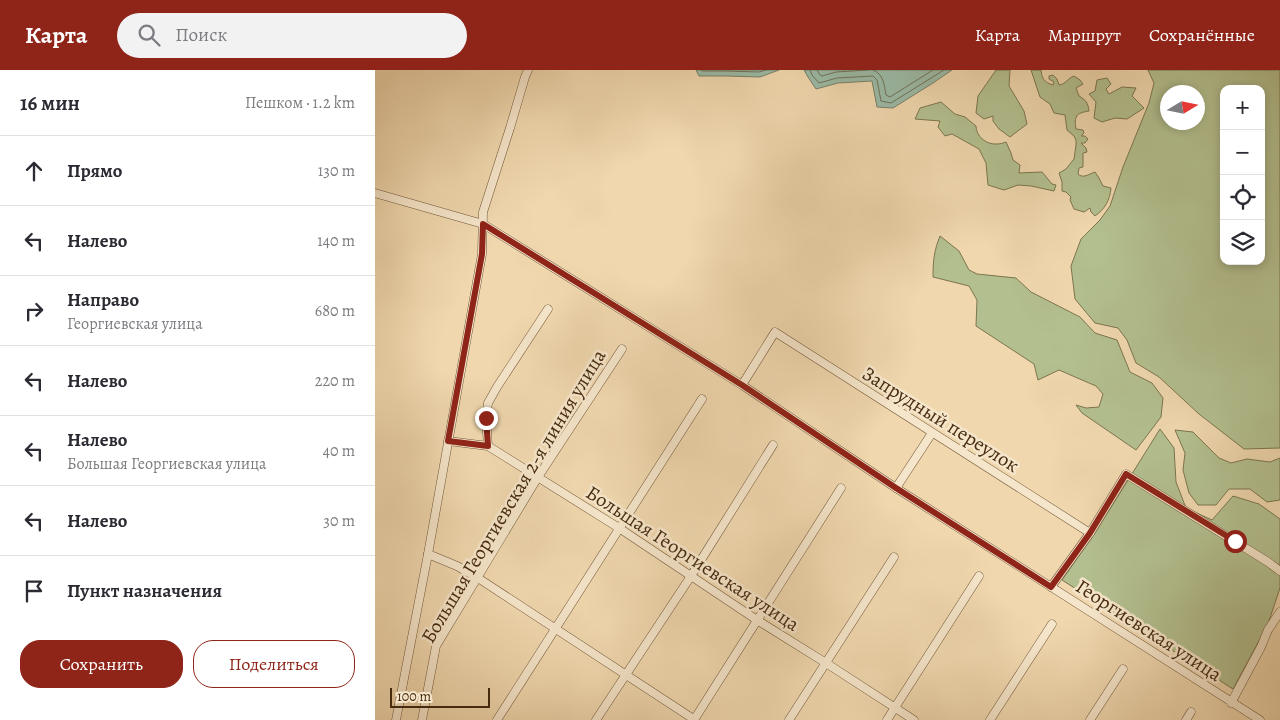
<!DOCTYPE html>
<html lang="ru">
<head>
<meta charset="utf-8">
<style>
  :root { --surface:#fff; --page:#f2f2f3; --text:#2b2b33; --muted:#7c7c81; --line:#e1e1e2; --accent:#8f2418 }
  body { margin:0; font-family:Alegreya,serif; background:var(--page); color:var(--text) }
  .controls { position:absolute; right:15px; top:15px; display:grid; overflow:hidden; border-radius:10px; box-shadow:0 2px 8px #0003 }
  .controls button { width:45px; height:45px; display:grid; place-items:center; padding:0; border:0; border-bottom:1px solid var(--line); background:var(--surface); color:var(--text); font:25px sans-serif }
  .compass { position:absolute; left:785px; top:15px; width:45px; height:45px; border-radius:50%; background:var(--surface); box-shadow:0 2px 8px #0003; rotate:80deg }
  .scale { position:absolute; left:15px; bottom:12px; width:100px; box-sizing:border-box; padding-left:5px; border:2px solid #462b0f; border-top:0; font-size:14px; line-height:18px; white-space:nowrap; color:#462b0f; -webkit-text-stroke:4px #f5e5ca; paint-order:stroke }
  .stop { position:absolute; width:15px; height:15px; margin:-11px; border:4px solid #8f2418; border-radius:50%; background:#fff }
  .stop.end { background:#8f2418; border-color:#fff; box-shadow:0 1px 5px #0008 }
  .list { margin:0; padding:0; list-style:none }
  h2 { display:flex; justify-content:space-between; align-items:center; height:65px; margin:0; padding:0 20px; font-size:21px }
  h2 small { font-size:16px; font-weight:400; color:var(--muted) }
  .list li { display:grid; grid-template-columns:32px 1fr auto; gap:15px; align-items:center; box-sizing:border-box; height:70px; padding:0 20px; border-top:1px solid var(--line) }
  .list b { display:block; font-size:19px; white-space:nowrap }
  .list p { margin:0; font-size:16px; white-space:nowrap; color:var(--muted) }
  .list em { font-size:16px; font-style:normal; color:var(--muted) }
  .actions { display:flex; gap:10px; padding:15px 20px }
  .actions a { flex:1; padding:11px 0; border:1px solid var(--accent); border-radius:20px; text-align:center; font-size:18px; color:var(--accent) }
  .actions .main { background:var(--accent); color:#fff }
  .icon { flex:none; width:28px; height:28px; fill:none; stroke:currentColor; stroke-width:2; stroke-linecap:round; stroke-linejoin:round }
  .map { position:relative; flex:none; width:905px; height:650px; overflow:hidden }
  header { display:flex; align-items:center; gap:30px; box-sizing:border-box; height:70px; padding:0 25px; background:var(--accent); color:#fff }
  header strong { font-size:24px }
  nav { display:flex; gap:28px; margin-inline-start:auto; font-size:18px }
  .search { width:350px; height:45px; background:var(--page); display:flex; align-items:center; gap:12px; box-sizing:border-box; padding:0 18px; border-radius:28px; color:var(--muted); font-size:19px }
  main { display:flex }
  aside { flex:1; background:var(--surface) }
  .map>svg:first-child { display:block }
</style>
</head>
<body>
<header>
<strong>Карта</strong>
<div class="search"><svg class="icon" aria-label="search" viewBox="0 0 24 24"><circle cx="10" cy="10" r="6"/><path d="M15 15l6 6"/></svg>Поиск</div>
<nav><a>Карта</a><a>Маршрут</a><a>Сохранённые</a></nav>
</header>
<main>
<aside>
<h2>16 мин<small>Пешком · 1.2 km</small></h2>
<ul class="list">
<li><svg class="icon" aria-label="ahead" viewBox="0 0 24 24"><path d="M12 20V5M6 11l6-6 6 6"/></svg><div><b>Прямо</b></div><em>130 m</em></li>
<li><svg class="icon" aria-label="left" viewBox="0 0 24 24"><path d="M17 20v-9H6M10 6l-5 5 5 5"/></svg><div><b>Налево</b></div><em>140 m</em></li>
<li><svg class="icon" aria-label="right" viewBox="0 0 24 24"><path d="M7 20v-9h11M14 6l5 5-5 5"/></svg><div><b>Направо</b><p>Георгиевская улица</p></div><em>680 m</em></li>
<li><svg class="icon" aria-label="left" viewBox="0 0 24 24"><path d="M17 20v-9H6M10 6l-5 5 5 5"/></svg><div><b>Налево</b></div><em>220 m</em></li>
<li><svg class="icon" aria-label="left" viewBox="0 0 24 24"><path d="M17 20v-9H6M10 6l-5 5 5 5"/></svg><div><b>Налево</b><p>Большая Георгиевская улица</p></div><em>40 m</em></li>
<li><svg class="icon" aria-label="left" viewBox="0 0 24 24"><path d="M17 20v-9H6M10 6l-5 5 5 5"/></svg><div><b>Налево</b></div><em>30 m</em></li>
<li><svg class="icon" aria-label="arrive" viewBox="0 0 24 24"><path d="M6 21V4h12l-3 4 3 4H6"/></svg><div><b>Пункт назначения</b></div></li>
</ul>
<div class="actions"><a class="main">Сохранить</a><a>Поделиться</a></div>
</aside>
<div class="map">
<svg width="905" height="650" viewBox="0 0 905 650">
  <rect width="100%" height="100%" fill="#f0d7ae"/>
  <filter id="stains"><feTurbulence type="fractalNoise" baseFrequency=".004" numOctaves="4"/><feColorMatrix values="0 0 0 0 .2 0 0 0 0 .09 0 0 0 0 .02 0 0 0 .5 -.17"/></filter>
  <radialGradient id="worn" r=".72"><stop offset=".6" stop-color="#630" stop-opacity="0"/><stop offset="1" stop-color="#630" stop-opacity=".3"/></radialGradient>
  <g fill="#b3bf8f" stroke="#7c754f" fill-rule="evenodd">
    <polygon points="621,0 635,0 634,16 649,41 652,54 635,67 624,59 618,51 618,46 609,49 601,43 603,26"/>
    <path d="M656,0H666C667,9 669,12 678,15L679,12L674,9V6L678,5L682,9L684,15C691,14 693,8 699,6L705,10L708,14L701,18L704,26C711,30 713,33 714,41C701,43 699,46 701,59L708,60L709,63L706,66H710L713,69L710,73H706L711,78L712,82L708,83V97L704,98L703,104C708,109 714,104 720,102L724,108L728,116L736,118C735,130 730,139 720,146L716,142L715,138L709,142L699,139L695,130L696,127L691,122L687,121V112L684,103L691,99L699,89L701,75V70L699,66L692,60L690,45L679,43L675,34L665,27Z"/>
    <path d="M773,0H905V378L869,379L824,344L784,307L761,293L752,270L743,258L720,253L700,229L696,196L706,169L725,150L735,136L748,97L774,33L779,13ZM849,19H886V191H849ZM792,22H822V52H792Z"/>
    <polygon points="732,8 736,14 731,19 734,24 747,17 761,18 757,26 769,38 752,49 740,48 727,52 719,48 721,32 714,24 720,21 722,10"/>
    <path d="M566,32L580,44L590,47L601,56C601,66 611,75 622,74C625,74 628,73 631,72L636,83L638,90L645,95L644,103L667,102L677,114L681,115L679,121L656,116L643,115L629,120L613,115L611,93L604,79L577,64L570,66L563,57L565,51L540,49L545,38Z"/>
    <path d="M565,166L584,181L594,200L602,204L641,208L656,222L705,247L720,263L742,270L755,302L777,313L788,328L786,347L761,380L707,343L701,335L711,338L724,337L728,324L721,316L684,300L663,310L659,294L601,256L602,230L594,216L558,207C558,191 559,181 565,166Z"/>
    <polygon points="785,359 799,378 801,412 811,438 837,450 858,426 884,434 905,449 905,518 893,554 858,619 687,510 720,463"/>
    <polygon points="800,360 818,362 844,388 856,393 872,389 895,392 905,388 905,430 892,432 875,419 854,419 841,435 823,435 814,423 808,400 810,383"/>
  </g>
  <g fill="#9bbaa6" stroke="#79816a">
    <polygon points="321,0 404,0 385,7 351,6 324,6"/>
    <polygon points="429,0 577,0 558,13 518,38 502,37 497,11 463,13 441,19 433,7"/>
  </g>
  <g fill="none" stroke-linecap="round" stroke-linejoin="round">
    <g stroke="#70725a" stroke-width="1">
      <polyline points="326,0 328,1 351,1 384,2 391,0"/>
      <polyline points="435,0 437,5 444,13 462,8 498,6 502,10 506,31 516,33 569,0"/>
      <polyline points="442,0 445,5 447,6 461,2 493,0"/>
      <path d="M498,0C509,4 509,15 511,25L515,27L558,0"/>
    </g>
    <defs>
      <g id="minor">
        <polyline points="0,123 108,154 367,315 521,418 885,650"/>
        <polyline points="367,315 400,262 715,463"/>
        <polyline points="73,371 113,376 244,458 382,550 451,593 539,650"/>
        <polyline points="113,376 111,348 113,333 122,317 173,239"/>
        <polyline points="521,418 557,363"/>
        <polyline points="53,484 82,496 103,508 320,650"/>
        <polyline points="676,517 715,463 751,404 893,492 905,501"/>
        <polyline points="856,633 886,577 893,560 905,542"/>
        <polyline points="21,650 53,484 107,184 108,142 135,58 150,7 153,0"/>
        <polyline points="47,650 61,576 163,407 247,279"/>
        <path d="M122,650C191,543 258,436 327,329"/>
        <polyline points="221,650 316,506 398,375"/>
        <polyline points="319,650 466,418"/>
        <polyline points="414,650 519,487"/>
        <polyline points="512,650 604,506"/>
        <polyline points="615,650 677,554"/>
        <polyline points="715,650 748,599"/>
        <polyline points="811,650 816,642"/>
      </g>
    </defs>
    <use href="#minor" stroke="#705637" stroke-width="9"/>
    <use href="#minor" stroke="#f5e5ca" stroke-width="8"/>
  </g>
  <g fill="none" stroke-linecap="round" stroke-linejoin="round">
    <polyline stroke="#8f2418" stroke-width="6" points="111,348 113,376 73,371 107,184 108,154 367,315 521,418 676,517 715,463 751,404 860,471"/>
  </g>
  <g text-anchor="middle" stroke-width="5" stroke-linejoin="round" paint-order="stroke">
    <g font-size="20" fill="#462b0f" stroke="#f5e5ca">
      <text transform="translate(566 349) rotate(32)" y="7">Запрудный переулок</text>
      <text transform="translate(138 426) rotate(-59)" y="7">Большая Георгиевская 2-я линия улица</text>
      <text transform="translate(318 488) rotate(33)" y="7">Большая Георгиевская улица</text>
      <text transform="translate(774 560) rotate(33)" y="7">Георгиевская улица</text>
    </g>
  </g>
  <rect width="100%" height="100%" filter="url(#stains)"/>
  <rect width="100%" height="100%" fill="url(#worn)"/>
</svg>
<div class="controls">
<button>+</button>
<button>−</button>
<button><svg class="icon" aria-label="locate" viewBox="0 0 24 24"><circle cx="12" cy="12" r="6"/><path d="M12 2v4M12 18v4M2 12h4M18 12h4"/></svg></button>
<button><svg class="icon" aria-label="layers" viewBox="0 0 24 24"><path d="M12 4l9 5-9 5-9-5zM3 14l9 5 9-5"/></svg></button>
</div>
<svg class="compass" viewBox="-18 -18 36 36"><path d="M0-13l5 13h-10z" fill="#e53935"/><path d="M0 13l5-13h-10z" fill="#7c7c81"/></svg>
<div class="scale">100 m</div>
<div class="stop" style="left:860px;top:471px"></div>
<div class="stop end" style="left:111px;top:348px"></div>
</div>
</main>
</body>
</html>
